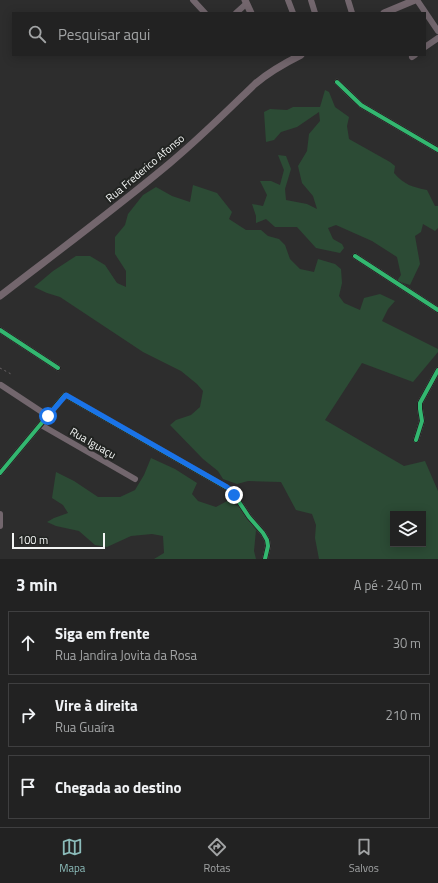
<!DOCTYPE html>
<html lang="pt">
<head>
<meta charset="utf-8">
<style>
  :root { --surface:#222; --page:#2e2f2f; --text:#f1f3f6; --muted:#a2a4a5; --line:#3f3f40; --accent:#8bbbb9 }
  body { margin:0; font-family:"Titillium Web",sans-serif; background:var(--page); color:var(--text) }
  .controls { position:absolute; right:12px; bottom:12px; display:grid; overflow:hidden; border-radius:0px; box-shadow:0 2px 10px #0003 }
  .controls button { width:36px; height:36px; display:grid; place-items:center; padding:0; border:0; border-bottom:1px solid var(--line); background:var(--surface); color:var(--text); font:20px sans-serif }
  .scale { position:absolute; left:12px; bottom:10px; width:93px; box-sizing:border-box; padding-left:4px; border:2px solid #f3f5f4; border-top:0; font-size:11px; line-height:14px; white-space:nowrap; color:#f3f5f4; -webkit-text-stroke:3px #222422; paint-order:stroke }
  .stop { position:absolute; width:12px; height:12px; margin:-9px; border:3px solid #1a73e8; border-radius:50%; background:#fff }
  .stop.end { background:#1a73e8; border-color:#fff; box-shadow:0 1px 4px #0008 }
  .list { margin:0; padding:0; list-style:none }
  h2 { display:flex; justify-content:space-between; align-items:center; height:52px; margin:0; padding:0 16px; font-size:17px }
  h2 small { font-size:13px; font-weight:400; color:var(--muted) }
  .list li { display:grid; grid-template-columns:26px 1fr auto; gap:12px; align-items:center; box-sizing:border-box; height:64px; margin:0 8px 8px; padding:0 8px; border:1px solid var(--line); border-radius:0px }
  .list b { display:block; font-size:15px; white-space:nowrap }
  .list p { margin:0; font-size:13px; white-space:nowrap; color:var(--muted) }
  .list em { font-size:13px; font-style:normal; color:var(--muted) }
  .icon { flex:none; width:22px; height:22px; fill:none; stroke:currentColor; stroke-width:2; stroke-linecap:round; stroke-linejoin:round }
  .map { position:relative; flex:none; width:438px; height:559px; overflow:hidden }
  .search { position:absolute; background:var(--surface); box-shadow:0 2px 10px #0003; left:12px; right:12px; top:12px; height:44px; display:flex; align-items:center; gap:10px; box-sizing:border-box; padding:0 14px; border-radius:0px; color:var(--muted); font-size:15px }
  .sheet { height:268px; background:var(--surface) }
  nav { display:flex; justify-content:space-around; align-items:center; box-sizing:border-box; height:56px; border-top:1px solid var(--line); background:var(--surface); font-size:11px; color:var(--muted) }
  nav a { display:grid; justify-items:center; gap:2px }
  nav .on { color:var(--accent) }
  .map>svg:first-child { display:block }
</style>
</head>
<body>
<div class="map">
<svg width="438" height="559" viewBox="0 0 438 559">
  <rect width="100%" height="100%" fill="#2d2d2d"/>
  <g fill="#2c4b35" fill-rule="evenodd">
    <path d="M325,90L329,92L335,107L349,117L347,126L349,139L390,162L395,166L394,173C404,185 413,187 427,190L435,206H438V228L435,231L423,224L421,232L415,236L420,264L410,285L397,281L401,275L397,257L372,241L336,225L328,228L333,239L342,244L344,248L340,253L316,248L297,227H275L266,219L256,223V216L252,204L263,206L267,195L260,181H271L280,185L284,170L278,155L286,156L291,169L285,189L286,200L307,204L317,209L313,196L302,183L298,166L307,151L309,134L320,121L319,112L297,127L281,132L274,140L266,142L264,112L270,109L287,110L293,107H320Z"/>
    <path d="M193,185L217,193L232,212L229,219L246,230H261L268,236L279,239L285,245L290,259L300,269L314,272L318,259L335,264L341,269L342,283L339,296L344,303L360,310L364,298L380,294L395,301L388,309L382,321L438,349V352L413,382L362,363L325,420L404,466L425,461L438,491V559H319L315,538L316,525L312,514L296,510L281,482L248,481L237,484L223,479L218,471L203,459L170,425L176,420L191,415L200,407L203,391L197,384L181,371L143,352L60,297L47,293L34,287L53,271L76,256H90L105,265L117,283L126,287V271L115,254V237L125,225L128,214L143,195L156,187L172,196L190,202ZM393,514H423V544H393Z"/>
    <polygon points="151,458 175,469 197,483 192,494 198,501 216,507 229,500 240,508 256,530 254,551 256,559 154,559 164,553 163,536 152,534 131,536 107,547 95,545 79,531 56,526 47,522 54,518 68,513 63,505 52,498 56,472 74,481 98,497 120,497 135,490 144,475"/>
  </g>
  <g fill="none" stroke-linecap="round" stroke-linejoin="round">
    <polyline stroke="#696366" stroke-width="1" stroke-dasharray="2 3" stroke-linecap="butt" points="0,368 11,374"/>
    <g stroke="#72666d" stroke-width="6">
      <polyline points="193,0 205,13"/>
      <polyline points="288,0 293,13"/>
      <polyline points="311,0 315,13"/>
      <polyline points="348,0 352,13"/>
      <polyline points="417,0 438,31"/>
      <polyline points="236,13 246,4"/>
      <polyline points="425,47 438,38"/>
      <polyline points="412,57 415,55"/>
      <polyline points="337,82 361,105 438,150"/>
      <polyline points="355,256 438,310"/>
      <polyline points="0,330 58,368"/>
      <polyline points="1,385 48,416"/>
      <polyline points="41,425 135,479"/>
      <polyline points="416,440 422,421 420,409 420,403 438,370"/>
      <polyline points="0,473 65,395 231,490 249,517 263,533 267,540 268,546 265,559"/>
      <polyline points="0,514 0,526"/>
    </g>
    <g stroke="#73666d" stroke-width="7">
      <polyline points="245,0 251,13"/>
      <polyline points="384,13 415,0"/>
      <path d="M0,296C57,252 115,209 170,163C200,138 227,111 255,84C269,72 285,63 301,55"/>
    </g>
    <defs>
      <g id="cycleway">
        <polyline points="337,82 361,105 438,150"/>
        <polyline points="355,256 438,310"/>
        <polyline points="0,330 58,368"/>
        <polyline points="416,440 422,421 420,409 420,403 438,370"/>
        <polyline points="0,473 65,395 231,490 249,517 263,533 267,540 268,546 265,559"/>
      </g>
    </defs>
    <use href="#cycleway" stroke="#222422" stroke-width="6"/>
    <use href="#cycleway" stroke="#33b770" stroke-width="4"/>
  </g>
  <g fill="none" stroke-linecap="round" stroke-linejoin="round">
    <polyline stroke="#1a73e8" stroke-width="5" points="48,416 66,395 227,487 231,490 234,495"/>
  </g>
  <g text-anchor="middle" stroke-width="4" stroke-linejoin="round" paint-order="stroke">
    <g font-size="11" fill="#f3f5f4" stroke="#222422">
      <text transform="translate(145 168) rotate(-40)" y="4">Rua Frederico Afonso</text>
      <text transform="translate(93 443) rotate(30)" y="4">Rua Iguaçu</text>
    </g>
  </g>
</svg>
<div class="controls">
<button><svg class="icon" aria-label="layers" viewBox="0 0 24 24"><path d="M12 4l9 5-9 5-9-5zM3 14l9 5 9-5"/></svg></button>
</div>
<div class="scale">100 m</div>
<div class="stop" style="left:48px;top:416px"></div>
<div class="stop end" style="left:234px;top:495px"></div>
<div class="search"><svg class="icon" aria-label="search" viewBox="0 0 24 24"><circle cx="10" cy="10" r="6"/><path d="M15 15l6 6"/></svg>Pesquisar aqui</div>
</div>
<section class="sheet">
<h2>3 min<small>A pé · 240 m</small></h2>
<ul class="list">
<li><svg class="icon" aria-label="ahead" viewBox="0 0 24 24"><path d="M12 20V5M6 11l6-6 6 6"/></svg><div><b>Siga em frente</b><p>Rua Jandira Jovita da Rosa</p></div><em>30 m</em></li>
<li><svg class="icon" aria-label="right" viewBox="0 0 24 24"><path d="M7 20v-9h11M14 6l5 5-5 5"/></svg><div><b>Vire à direita</b><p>Rua Guaíra</p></div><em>210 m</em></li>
<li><svg class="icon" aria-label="arrive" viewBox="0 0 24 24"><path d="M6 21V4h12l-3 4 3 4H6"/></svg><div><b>Chegada ao destino</b></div></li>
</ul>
</section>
<nav>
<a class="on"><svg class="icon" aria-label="map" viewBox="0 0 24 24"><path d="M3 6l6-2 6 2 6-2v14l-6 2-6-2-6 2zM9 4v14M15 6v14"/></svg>Mapa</a>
<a><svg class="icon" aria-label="directions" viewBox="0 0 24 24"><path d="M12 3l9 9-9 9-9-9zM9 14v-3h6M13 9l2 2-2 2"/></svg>Rotas</a>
<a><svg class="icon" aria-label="saved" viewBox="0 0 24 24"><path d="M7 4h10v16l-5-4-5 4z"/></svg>Salvos</a>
</nav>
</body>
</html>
